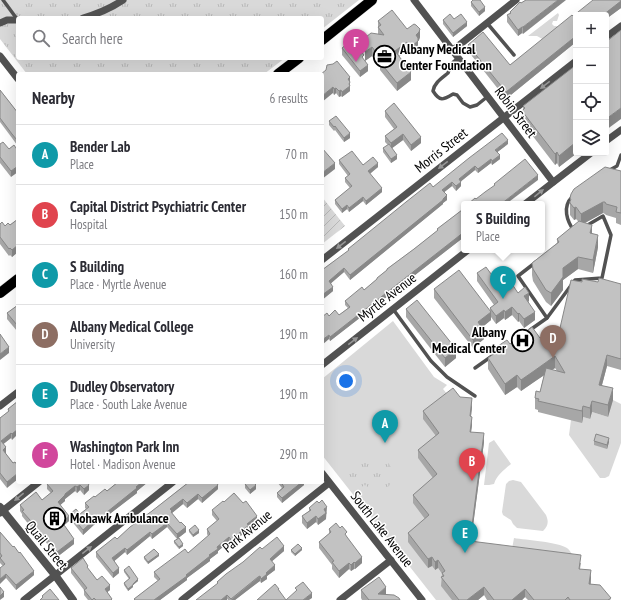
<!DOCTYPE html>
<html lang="en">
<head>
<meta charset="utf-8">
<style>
  :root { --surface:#fff; --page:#f2f2f3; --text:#2b2b33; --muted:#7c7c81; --line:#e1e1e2; --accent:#000 }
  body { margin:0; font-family:"PT Sans Narrow",sans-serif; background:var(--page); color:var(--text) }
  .controls { position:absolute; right:12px; top:12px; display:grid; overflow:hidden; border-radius:4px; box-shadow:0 4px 16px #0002 }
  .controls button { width:36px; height:36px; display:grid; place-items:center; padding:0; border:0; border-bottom:1px solid var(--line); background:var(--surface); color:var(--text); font:20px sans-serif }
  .you { position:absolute; left:346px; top:381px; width:14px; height:14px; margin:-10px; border:3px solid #fff; border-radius:50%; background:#1a73e8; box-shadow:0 0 0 6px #1a73e833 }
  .badge { display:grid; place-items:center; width:26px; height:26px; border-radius:50%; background:var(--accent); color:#fff; font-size:13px; font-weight:700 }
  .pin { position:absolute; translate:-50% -33px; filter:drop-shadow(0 1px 2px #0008) }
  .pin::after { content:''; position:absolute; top:21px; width:14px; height:12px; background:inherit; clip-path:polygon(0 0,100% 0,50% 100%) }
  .popup { position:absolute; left:461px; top:201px; width:84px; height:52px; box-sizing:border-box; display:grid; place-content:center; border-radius:4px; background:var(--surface); filter:drop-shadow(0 1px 3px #0005); font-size:13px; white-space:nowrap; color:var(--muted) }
  .popup b { font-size:15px; color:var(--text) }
  .popup::after { content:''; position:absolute; left:50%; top:100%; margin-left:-8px; border:8px solid transparent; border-top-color:var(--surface) }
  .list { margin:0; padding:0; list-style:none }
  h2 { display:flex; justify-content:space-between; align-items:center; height:52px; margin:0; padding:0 16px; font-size:17px }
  h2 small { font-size:13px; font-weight:400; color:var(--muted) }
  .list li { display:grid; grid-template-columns:26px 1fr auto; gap:12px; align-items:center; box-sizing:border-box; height:60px; padding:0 16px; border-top:1px solid var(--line) }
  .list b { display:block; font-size:15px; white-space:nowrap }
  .list p { margin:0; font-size:13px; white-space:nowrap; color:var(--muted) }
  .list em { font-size:13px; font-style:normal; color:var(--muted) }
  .icon { flex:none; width:22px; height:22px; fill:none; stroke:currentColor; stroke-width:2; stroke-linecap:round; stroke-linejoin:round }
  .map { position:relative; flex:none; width:621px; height:600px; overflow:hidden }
  .search { position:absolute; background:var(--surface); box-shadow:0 4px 16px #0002; left:16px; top:16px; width:308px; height:44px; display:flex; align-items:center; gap:10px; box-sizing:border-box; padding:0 14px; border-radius:4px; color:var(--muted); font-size:15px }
  .panel { position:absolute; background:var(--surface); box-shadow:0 4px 16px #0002; left:16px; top:72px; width:308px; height:412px; border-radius:4px }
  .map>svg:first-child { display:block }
</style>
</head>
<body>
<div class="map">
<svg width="621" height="600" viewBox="0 0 621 600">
  <defs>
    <pattern id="park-tufts" width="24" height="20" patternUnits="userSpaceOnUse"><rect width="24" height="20" fill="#d9d9d9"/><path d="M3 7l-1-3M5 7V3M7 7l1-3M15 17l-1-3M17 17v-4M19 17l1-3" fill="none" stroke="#b8b8b8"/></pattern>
    <pattern id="garden-furrows" width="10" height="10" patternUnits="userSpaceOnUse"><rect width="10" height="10" fill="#d9d9d9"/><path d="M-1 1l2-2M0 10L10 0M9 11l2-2" fill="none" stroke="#b8b8b8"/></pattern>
  </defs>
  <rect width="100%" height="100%" fill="#fff"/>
  <g fill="#d9d9d9">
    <polygon points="558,13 559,15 557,21 553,21 552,24 554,26 557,26 559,29 544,40 537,36 528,36"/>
    <polygon points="393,321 434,377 447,385 443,389 448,395 439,441 437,483 429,524 428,568 432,566 435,570 438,568 445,579 452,600 436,600 322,455 322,379"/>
    <polygon points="613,400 621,404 621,443 609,476 605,478 600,478 569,435 571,420 583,417 590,419 592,412 608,417"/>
    <path d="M494,440L511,464C504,470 497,475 494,484L489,485H484L489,443Z"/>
    <path d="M513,480L521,482L546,515C549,522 548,526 543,531L517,528L513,524L511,520L503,515L502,512L506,484L509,481Z"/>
    <path d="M514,538C526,540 558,542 567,548C570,550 571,553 573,556L512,549Z"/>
  </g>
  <g fill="url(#park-tufts)">
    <polygon points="0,0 359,0 322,29 322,18 18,18 18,58 285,58 264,74 27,74 0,39"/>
    <path d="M364,453L373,461C375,461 377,460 379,459C392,459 397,477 389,486C387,488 384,489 381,491L369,488L365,485L353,492L340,474Z"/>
  </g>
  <polygon fill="url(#garden-furrows)" points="322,197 345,226 322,244"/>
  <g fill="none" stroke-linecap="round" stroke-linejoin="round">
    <defs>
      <g id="primary">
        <polyline points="322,40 372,0"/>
        <polyline points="278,74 299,58"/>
        <polyline points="0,293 18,279"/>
      </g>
    </defs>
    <use href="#primary" stroke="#dbdbdb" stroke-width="11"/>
    <g stroke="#525252" stroke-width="3.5">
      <polyline points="3,0 17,19"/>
      <polyline points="487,23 514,55"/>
      <path d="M459,58C452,62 450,65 448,73C442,78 434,83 433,91C440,102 443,100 453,94L457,95L463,103L470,107L477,105L487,97"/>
      <polyline points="608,171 617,166 621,155"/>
      <path d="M572,197C562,207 567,221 574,231"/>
      <polyline points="393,309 431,361 447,377 475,396"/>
      <polyline points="547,318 575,280 602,278 611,235 603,216 586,226"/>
      <polyline points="530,330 547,318 518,276 536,262"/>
      <polyline points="475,368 492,356"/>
    </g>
    <g stroke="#525252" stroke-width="7">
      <polyline points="414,0 553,182"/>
      <path d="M83,18C97,14 111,8 123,0"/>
      <polyline points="0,23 7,20 18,20"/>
      <polyline points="606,37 621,26"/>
      <polyline points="453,50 516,0"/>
      <polyline points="0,56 18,79"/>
      <polyline points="606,141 621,130"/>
      <polyline points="525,204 591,153"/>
      <polyline points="322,260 576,61"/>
      <polyline points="322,365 468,250"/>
      <polyline points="0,406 18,392"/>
      <polyline points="322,473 422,600"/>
      <polyline points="0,513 39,482"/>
      <polyline points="24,600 173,482"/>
      <polyline points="182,600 329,483"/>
      <polyline points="340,600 391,560"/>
    </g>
    <polyline stroke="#525252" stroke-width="8" points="0,507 55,575 73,600"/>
    <use href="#primary" stroke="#000" stroke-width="10"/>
  </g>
  <g fill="#a7a7a7" fill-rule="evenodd">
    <polygon points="526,0 523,34 522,33 518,36 507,22 507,15 521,3"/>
    <polygon points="621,0 621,8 606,19 576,15 576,42 506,99 468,51 468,45 510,65 573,16"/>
    <polygon points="471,2 485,11 479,16 471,6"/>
    <polygon points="454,19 467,26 453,37 443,24 443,20"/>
    <polygon points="378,21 407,29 420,37 419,40 418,41 418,50 412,54 409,54 407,50 399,56 411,80 397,91 380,70 380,66 372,56 365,61 378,34"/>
    <polygon points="342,48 364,60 368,71 360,77 342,55"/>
    <polygon points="326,70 350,82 350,91 342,97 341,96 339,97 336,93 334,95 333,93"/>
    <polygon points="0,90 18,113 18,144 17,145 12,138 0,122"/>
    <polygon points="523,106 576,153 577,153 559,167 557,163 555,165 522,122 522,111 523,109"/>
    <polygon points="385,111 421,143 411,151 403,140 392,148 397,159 391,163 383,152 383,148 388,145 385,142 385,136 394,129 385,117"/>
    <polygon points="329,121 350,138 344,142 335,130 334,131 329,125"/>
    <polygon points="0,144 9,149 14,145 11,177 0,163"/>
    <polygon points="508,144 497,152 500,159 492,165 491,163 478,173 475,170 461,181 461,186 456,191 452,186 444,192 447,200 443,203 443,204 350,280 344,272 331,283 333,291 322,300 322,270 348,251 348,249 433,187"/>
    <polygon points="339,160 378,167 370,174 382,192 366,205 363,201 349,212 347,209 342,213 335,204 335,200 350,188 345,182 345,178 348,176 339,164"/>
    <polygon points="621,171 621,225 616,223 616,218 606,215 605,214 603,213 585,223 592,233 598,247 593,273 578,269 563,280 563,290 551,306 546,302 533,281 532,275 532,263 557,243 557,239 579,222 576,219 574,220 570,215 570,198"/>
    <polygon points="464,207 464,237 330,341 329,339 329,316 339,315 348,308 345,305 345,301 364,290 377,279 377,278 387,270 387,269 414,249 437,231 437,229 461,211 461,210"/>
    <polygon points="18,219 18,252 12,257 10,255 9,256 0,244 0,224 5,226 10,225"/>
    <polygon points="477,273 494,282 499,289 518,293 529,301 528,302 535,320 524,328 519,321 518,322 512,315 505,320 504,318 496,324 491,317 491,320 482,327 484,339 473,348 434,298 434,289 490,311 490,308 494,305 477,281"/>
    <path d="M582,282H598L621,284V370L607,366L602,385L613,400L608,417L592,412L590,419L583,417L582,423L538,412V410L535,409V398L540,392L544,375L534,382L521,391L517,387L505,395L488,369V358L492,355V350L510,344L540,338L556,336L560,328ZM555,368L557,371L552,370Z"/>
    <polygon points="18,305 18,330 17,331 7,319 7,313"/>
    <polygon points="406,309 456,358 445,367 406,317"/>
    <polygon points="460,397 472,407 471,416 472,425 471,432 484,442 471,541 581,563 580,569 591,578 591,584 611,600 528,600 525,597 522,600 487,600 484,595 478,600 452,600 441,586 442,574 438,568 435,570 432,566 428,568 408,542 408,533 425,519 413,503 413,495 433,478 418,458 418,450 436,436 423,419 423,411"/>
    <polygon points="18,401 12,440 11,438 3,444 5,453 13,463 7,488 0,479 0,418 8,412 8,409"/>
    <polygon points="594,441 609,442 607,449 594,445"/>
    <polygon points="49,482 88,482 87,483 89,490 84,495 80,490 77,493 75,491 65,499 65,501 60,505 69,521 64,525 74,544 57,557 45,541 43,542 30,526 22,516 22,514 20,511 20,505 42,500 51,493 47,489 47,484"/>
    <polygon points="118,482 148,482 137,491 137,493 107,516 107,518 99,524 97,522 83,535 70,519 70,514 80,514 86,509 85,508 85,503 107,491"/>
    <polygon points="189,482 217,482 217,483 218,489 202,503 198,499 187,508 183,504 172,513 172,514 186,532 177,539 167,527 152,539 150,536 127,555 125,552 114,561 119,573 113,578 96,557 96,552 117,539 152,511"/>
    <polygon points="277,482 304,482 304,485 282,503 277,497 277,493 282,488"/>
    <polygon points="245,484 256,489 250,494 245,488"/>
    <polygon points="224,502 257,520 249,527 249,530 239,537 239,539 232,546 229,542 218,551 218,553 210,559 210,561 187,578 187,580 160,600 134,600 134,599 158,581 154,577 154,572 188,553 208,536 207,534 207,529 217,521 212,515 212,510"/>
    <polygon points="309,508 327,513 326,514 326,519 318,525 316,522 307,529 302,523 302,516 309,511"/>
    <polygon points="329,529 347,537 362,563 355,569 354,569 351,571 349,569 339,578 332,569 332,565 319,548 319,542 329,534"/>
    <polygon points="189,530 199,533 193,537 189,532"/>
    <polygon points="0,532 34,575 16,590 6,578 3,566 0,563"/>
    <polygon points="174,541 183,546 179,549 174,543"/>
    <polygon points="262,549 284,551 272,561 275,570 267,576 267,579 261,583 260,581 258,582 235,600 228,600 217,583 217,582"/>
    <polygon points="291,550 302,550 295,556 291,552"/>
    <polygon points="159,556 148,564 144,559 144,557"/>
    <polygon points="71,568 88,569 97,580 110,590 107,592 112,600 88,600 84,595 84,590 71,573"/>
    <polygon points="124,570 138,581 133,585 133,587 128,591 124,585 124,583 129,579 124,572"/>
    <polygon points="361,590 386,595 400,600 362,600 361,598"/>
  </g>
  <g fill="#888">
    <polygon points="558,0 566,0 523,34 523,27"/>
    <polygon points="621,1 621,8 606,19 606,15 603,15"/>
    <polygon points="485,7 485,11 479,16 479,12"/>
    <polygon points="467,22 467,26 453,37 453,33"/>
    <polygon points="522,27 522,33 518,36 518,30"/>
    <polygon points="420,29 420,37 419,40 418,41 418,50 412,54 412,46 416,35"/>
    <polygon points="576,36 576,42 506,99 506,92"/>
    <polygon points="407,42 407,50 395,60 395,51"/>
    <polygon points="372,47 372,56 365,61 365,52"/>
    <polygon points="368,65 368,71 360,77 360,71"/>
    <polygon points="411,72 411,80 397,91 397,83"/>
    <polygon points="350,77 350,91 342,97 342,92 348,79"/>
    <polygon points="333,87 333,93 322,102 322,96"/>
    <polygon points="336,88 336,93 334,95 334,89"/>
    <polygon points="341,90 341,96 339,97 339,91"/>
    <polygon points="621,108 621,119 606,130 606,119"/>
    <polygon points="350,133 350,138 344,142 344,138"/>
    <polygon points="403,134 403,140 391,149 391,143"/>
    <polygon points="421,137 421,143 411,151 411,145"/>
    <polygon points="508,140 508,144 495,154 495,150"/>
    <polygon points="576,142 576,153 577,153 559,167 559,156"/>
    <polygon points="557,152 557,163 555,165 555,154"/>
    <polygon points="397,155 397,159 391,163 391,159"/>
    <polygon points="500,155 500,159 492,165 492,161"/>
    <polygon points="491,159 491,163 478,173 478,169"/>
    <polygon points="335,163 335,169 322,179 322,173"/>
    <polygon points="378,163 378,167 368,175 368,171"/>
    <polygon points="18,166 18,172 11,177 11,171"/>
    <polygon points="475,166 475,170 459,183 459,179"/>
    <polygon points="538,175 538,180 506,204 501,204"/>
    <polygon points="452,182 452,186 442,194 442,190"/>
    <polygon points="461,182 461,186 456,191 456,186"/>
    <polygon points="382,188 382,192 366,205 366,201"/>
    <polygon points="447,195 447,200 443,203 443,204 350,280 350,275"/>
    <polygon points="363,197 363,201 349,212 349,208"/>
    <polygon points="603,202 603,213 581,225 581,214"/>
    <polygon points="347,205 347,209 342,213 342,209"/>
    <polygon points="576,207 576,219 574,220 574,208"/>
    <polygon points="592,225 592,237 590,233"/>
    <polygon points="464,232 464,237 330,341 330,337"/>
    <polygon points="598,235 598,247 593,273 593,260"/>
    <polygon points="18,245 18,252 12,257 12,250"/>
    <polygon points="578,257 578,269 563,280 563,290 551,306 551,293 563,268"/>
    <polygon points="344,268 344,272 329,285 329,281"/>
    <polygon points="333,287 333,291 322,300 322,295"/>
    <polygon points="529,293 529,301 524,305 524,296"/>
    <polygon points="512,307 512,315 505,320 505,312"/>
    <polygon points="504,310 504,318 496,324 496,316"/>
    <polygon points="491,312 491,320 478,331 478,322"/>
    <polygon points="535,312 535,320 524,328 524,319"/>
    <polygon points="519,313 519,321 518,322 518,314"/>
    <polygon points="18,324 18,330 17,331 17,325"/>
    <polygon points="484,331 484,339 473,348 473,340"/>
    <polygon points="329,335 329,339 322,345 322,340"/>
    <polygon points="9,347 9,353 0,360 0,354"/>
    <polygon points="456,349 456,358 445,367 445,358"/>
    <polygon points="607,355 607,366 599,396 599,385"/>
    <polygon points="555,356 555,368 534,382 534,371"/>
    <polygon points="534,371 534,382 521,391 521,380"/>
    <polygon points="517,375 517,387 505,395 505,384"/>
    <polygon points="613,388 613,400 608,417 608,405"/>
    <polygon points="472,398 472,407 470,425 470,416"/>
    <polygon points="592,401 592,412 590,419 590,408"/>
    <polygon points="583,406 583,417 582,423 582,411"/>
    <polygon points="472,417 472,425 470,440 470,432"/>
    <polygon points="18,427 18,434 12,440 12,434"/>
    <polygon points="11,433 11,438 1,446 1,441"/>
    <polygon points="484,433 484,442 470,549 470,541"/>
    <polygon points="609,438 609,442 607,449 607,445"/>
    <polygon points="6,447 6,453 3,455 3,450"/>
    <polygon points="18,473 18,479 7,488 7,482"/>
    <polygon points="142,482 148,482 137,491 137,493 107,516 107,518 99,524 99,520 107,512"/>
    <polygon points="302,482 304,482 304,485 282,503 282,498"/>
    <polygon points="80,485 80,490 77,493 77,487"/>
    <polygon points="89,485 89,490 84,495 84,489"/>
    <polygon points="218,485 218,489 202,503 202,498"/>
    <polygon points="256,485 256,489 250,494 250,490"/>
    <polygon points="75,486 75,491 65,499 65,501 58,507 58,502 65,494"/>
    <polygon points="198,494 198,499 187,508 187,503"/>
    <polygon points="183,499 183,504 172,513 172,516 171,517 170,509"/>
    <polygon points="327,507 326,519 318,525 318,519 324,509"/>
    <polygon points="69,516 69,521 62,527 62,522"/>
    <polygon points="257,516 257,520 249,527 249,530 239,537 239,539 232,546 232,541 238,534 247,524"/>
    <polygon points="316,516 316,522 307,529 307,523"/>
    <polygon points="97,517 97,522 83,535 83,530"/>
    <polygon points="167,523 167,527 152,539 152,534"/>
    <polygon points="186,527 186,532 177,539 177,534"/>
    <polygon points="199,530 199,533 193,537 193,535"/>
    <polygon points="150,532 150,536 127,555 127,550"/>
    <polygon points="45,536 45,541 43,542 43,537"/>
    <polygon points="229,537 229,542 218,551 218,553 210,559 210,561 187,578 187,580 160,600 154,600 209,555 217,547"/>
    <polygon points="74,539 74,544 57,557 57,552"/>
    <polygon points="183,544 183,546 179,549 179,547"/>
    <polygon points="284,546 284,551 270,563 270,559"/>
    <polygon points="125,548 125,552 112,563 112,558"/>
    <polygon points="302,548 302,550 295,556 295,554"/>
    <polygon points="159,554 159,556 148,564 148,562"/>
    <polygon points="362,557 362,563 355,569 355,563"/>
    <polygon points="432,557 432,566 428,568 428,559"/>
    <polygon points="438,560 438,568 435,570 435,562"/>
    <polygon points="354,562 354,569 351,571 351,565"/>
    <polygon points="349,563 349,569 339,578 339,571"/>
    <polygon points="275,565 275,570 267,576 267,579 261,583 261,579 266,573"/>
    <polygon points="119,568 119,573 113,578 113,573"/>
    <polygon points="591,570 591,578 589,592 589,584"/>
    <polygon points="34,571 34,575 16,590 16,585"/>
    <polygon points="6,574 6,578 0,584 0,579"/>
    <polygon points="260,576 260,581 235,600 231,600"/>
    <polygon points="138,579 138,581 133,585 133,587 128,591 128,589"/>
    <polygon points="110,585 110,590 105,594 105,589"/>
    <polygon points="386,587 386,595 378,594"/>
    <polygon points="484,587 484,595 478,600 467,600"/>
    <polygon points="525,589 525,597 522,600 512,600"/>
    <polygon points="4,592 4,597 0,600 0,596"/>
    <polygon points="312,593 312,598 309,600 303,600"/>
    <polygon points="227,595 227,600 221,600"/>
  </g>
  <g fill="#c2c2c2" stroke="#888">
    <polygon points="473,0 480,0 485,7 479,12 471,2"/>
    <polygon points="526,0 558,0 523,27 522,27 518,30 507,15 511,13 510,12 520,2 521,3"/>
    <polygon points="593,0 621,0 621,1 603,15 576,15 576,36 506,92 468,45 483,32 510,65 572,15 573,16"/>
    <polygon points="392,10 407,29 414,24 416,25 420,29 419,32 416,35 418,38 418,41 412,46 409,45 407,42 395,51 411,72 397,83 380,62 382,60 372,47 365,52 366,37 371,33 384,35 378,27 381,25 378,21"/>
    <polygon points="450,14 454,19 461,14 467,22 453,33 443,20"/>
    <polygon points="621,30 621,108 606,119 606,42"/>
    <polygon points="352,40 364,55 362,57 368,65 360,71 342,48"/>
    <polygon points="337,61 350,77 348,79 350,82 349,84 350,86 342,92 341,90 339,91 336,88 334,89 333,87 322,96 322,74 321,74 326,70 327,65 333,64"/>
    <polygon points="576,65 576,142 559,156 557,152 555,154 522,111 525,108 523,106"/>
    <polygon points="0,90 18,113 18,140 17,140 12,134 0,118"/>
    <polygon points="394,103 421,137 411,145 403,134 391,143 385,136 397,127 385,111"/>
    <polygon points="336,116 350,133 344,138 335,126 334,127 329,121"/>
    <polygon points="502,133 508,140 495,150 500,155 492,161 491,159 478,169 475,166 459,179 461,182 456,186 452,182 442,190 447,195 443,199 443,200 350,275 344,268 329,281 333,287 322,295 322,270 349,250 348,249 406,202 430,183 433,187 469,158"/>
    <polygon points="3,142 9,149 14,145 18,151 18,166 11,171 0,157 0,144"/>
    <polygon points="389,144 397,155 391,159 383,148"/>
    <polygon points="322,148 335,163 322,173"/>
    <polygon points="352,151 363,165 373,157 378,163 368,171 382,188 366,201 363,197 349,208 347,205 342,209 335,200 352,186 345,178 350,174 339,160"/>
    <polygon points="525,159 538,175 501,204 468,204 475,198 476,199 485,192 495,185 494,184"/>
    <polygon points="605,167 621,171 621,213 616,212 617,207 606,204 605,202 603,202 581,214 576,207 574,208 570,203 570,201 571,200 570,198 571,194 574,189"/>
    <polygon points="464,207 464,232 330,337 329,335 322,340 322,317 327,313 329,316 335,310 339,315 350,307 345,301 362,287 364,290 377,279 377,278 387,270 387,269 414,249 438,230 437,229 462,210 461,210"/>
    <polygon points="18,219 18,245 12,250 10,248 9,249 0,237 0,224 2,222 5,226 8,223 10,225"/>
    <polygon points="579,221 592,225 590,233 598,235 593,260 578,257 563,268 563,277 551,293 546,290 533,269 532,263 559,242 557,239"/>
    <polygon points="486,267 494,278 492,279 499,289 510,281 518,293 525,287 529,293 524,296 535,312 524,319 519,313 518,314 512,307 505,312 504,310 496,316 490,308 498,302 477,273"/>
    <polygon points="459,270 491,312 478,322 484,331 473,340 434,289"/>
    <polygon points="599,278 621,284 621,359 607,355 599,385 613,388 608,405 592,401 590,408 583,406 582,411 538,401 539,399 535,398 536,391 540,392 546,368 565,373 555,356 534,371 521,380 517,375 505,384 488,358 495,353 492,350 507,340 510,344 532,327 540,338 552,329 556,336 558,328 560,328 571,280 582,282 582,279 598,282"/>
    <polygon points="417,300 456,349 445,358 406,309"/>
    <polygon points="18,305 18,324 17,325 7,313"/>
    <polygon points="0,334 9,347 0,354"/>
    <polygon points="453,388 460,397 472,398 470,416 472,417 470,432 484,433 470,541 581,555 579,569 591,570 589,584 600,585 611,598 608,600 570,600 568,597 565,600 534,600 525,589 512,600 494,600 484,587 467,600 459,600 441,577 444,576 442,573 445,571 438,560 435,562 432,557 428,559 408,533 429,515 413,495 437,474 418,450 439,433 423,411"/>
    <polygon points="18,401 18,429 12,434 11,433 1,441 6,447 3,450 13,463 15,462 18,466 18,473 7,482 0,473 0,418 9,411 8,409"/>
    <polygon points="596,434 609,438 607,445 594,441"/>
    <polygon points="49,482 87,482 89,485 84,489 80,485 77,487 75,486 65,494 65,495 58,502 69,516 62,522 74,539 57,552 45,536 43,537 30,520 22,511 24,510 20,505 36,492 42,500 53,491 47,484"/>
    <polygon points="118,482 142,482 136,487 137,488 107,512 107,513 99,520 97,517 83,530 70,514 76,509 80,514 89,507 85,503 94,496 95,497 105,489 107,491"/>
    <polygon points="189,482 216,482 218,485 202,498 198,494 187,503 183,499 170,509 172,511 171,512 180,523 181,522 186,527 177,534 167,523 152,534 150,532 127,550 125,548 112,558 119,568 113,573 96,552 115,537 117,539 130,527 152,511"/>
    <polygon points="247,482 253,482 256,485 250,490 245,484"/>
    <polygon points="281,482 302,482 282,498 277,493 284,487"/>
    <polygon points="234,493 243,503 246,501 257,516 247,524 249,525 238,534 239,535 232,541 229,537 217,547 218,549 209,555 210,556 186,575 187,576 154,600 135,600 134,599 160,579 154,572 185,549 188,553 210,534 207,529 219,519 212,510 223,501 224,502"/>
    <polygon points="322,500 327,507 324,509 326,513 318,519 316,516 307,523 302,516 311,510 309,508 317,501 319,503"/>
    <polygon points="336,523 340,528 342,526 347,532 345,534 347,537 362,557 355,563 354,562 351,565 349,563 339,571 332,562 334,561 319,542 331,532 329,529"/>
    <polygon points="195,525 199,530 193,535 189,530"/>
    <polygon points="0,532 13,547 14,546 19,553 20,552 34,571 16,585 6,574 0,579 0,568 5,564 0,558 2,556 0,553"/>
    <polygon points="277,537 284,546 270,559 275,565 266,573 267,574 261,579 260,576 258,577 231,599 227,595 221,600 196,600 218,583 217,582 226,574 243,562 260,547 262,549"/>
    <polygon points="179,538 183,544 179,547 174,541"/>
    <polygon points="298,544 302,548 295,554 291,550"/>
    <polygon points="154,549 159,554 148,562 144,557"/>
    <polygon points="83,558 88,566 87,567 97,580 102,576 110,585 105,589 112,599 111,600 96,600 94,598 92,600 84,590 87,588 71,568"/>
    <polygon points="129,566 138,579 133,584 133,585 128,589 124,583 130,578 124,570"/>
    <polygon points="379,577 386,587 378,594 394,595 399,598 400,600 369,600 361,590"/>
    <polygon points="303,582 312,593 303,600 257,600 275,584 279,589 278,589 286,600 297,590 295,588"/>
    <polygon points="0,587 4,592 0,596"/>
    <polygon points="50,589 59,600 40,600 43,597 42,596"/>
  </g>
  <defs><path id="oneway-solid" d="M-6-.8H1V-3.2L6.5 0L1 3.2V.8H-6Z"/></defs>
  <g fill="#979797">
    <use href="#oneway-solid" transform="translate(545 85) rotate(142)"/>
    <use href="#oneway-solid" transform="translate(443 165) rotate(143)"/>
    <use href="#oneway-solid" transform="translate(539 193) rotate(-39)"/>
    <use href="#oneway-solid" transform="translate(341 245) rotate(142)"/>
    <use href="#oneway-solid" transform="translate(353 341) rotate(-38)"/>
    <use href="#oneway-solid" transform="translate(19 497) rotate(141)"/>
    <use href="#oneway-solid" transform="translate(87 550) rotate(-38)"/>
  </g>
  <defs>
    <symbol id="office-ring" viewBox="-11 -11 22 22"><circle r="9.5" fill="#fff" stroke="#000" stroke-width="1.5"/><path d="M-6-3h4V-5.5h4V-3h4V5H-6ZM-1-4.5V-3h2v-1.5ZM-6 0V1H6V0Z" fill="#000"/></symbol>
    <symbol id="hospital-ring" viewBox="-11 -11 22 22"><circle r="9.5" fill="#fff" stroke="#000" stroke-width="1.5"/><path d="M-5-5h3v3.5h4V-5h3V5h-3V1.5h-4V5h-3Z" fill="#000"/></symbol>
    <symbol id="building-ring" viewBox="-11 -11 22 22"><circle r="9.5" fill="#fff" stroke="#000" stroke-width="1.5"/><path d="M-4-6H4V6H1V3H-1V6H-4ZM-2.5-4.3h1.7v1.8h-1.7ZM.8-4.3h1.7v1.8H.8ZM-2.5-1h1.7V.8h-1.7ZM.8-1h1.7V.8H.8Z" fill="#000"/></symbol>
  </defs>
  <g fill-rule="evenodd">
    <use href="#office-ring" x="372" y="44" width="25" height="25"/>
    <use href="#hospital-ring" x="510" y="328" width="25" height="25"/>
    <use href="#building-ring" x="42" y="506" width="25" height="25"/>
  </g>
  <g text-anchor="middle" stroke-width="3" stroke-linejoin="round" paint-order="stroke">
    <g font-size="14" font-weight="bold" fill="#000" stroke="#fff" text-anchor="start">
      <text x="400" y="54">Albany Medical<tspan x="400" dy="16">Center Foundation</tspan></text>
      <text x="506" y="337" text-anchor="end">Albany<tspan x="506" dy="16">Medical Center</tspan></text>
      <text x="70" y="523">Mohawk Ambulance</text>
    </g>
    <g font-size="14" fill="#000" stroke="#fff">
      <text transform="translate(516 112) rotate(53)" y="5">Robin Street</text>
      <text transform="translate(441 150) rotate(-38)" y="5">Morris Street</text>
      <text transform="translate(387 297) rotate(-38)" y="5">Myrtle Avenue</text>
      <text transform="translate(382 529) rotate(52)" y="5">South Lake Avenue</text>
      <text transform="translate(247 531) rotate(-39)" y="5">Park Avenue</text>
      <text transform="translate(47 545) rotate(51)" y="5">Quail Street</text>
    </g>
  </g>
</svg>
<div class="controls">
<button>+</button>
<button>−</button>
<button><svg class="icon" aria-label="locate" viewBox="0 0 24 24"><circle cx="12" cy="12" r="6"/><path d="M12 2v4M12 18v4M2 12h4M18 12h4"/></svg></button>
<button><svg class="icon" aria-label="layers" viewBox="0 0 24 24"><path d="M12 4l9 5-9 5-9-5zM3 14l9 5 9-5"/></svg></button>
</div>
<div class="you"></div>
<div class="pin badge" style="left:385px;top:443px;background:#0f9aa8">A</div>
<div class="pin badge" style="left:472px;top:481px;background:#e0444e">B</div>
<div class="pin badge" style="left:503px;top:299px;background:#0f9aa8">C</div>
<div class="popup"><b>S Building</b>Place</div>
<div class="pin badge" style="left:553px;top:358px;background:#8d6e63">D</div>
<div class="pin badge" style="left:465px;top:553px;background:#0f9aa8">E</div>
<div class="pin badge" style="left:356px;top:62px;background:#d1479c">F</div>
<div class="search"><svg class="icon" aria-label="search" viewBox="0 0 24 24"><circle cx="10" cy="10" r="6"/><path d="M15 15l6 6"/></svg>Search here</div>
<section class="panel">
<h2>Nearby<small>6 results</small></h2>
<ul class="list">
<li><span class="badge" style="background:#0f9aa8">A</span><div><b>Bender Lab</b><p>Place</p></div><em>70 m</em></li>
<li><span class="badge" style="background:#e0444e">B</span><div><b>Capital District Psychiatric Center</b><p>Hospital</p></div><em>150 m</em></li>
<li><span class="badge" style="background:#0f9aa8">C</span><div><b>S Building</b><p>Place · Myrtle Avenue</p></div><em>160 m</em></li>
<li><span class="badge" style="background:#8d6e63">D</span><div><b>Albany Medical College</b><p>University</p></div><em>190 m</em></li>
<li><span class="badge" style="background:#0f9aa8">E</span><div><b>Dudley Observatory</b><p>Place · South Lake Avenue</p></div><em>190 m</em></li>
<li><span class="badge" style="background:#d1479c">F</span><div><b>Washington Park Inn</b><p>Hotel · Madison Avenue</p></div><em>290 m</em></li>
</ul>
</section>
</div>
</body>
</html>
